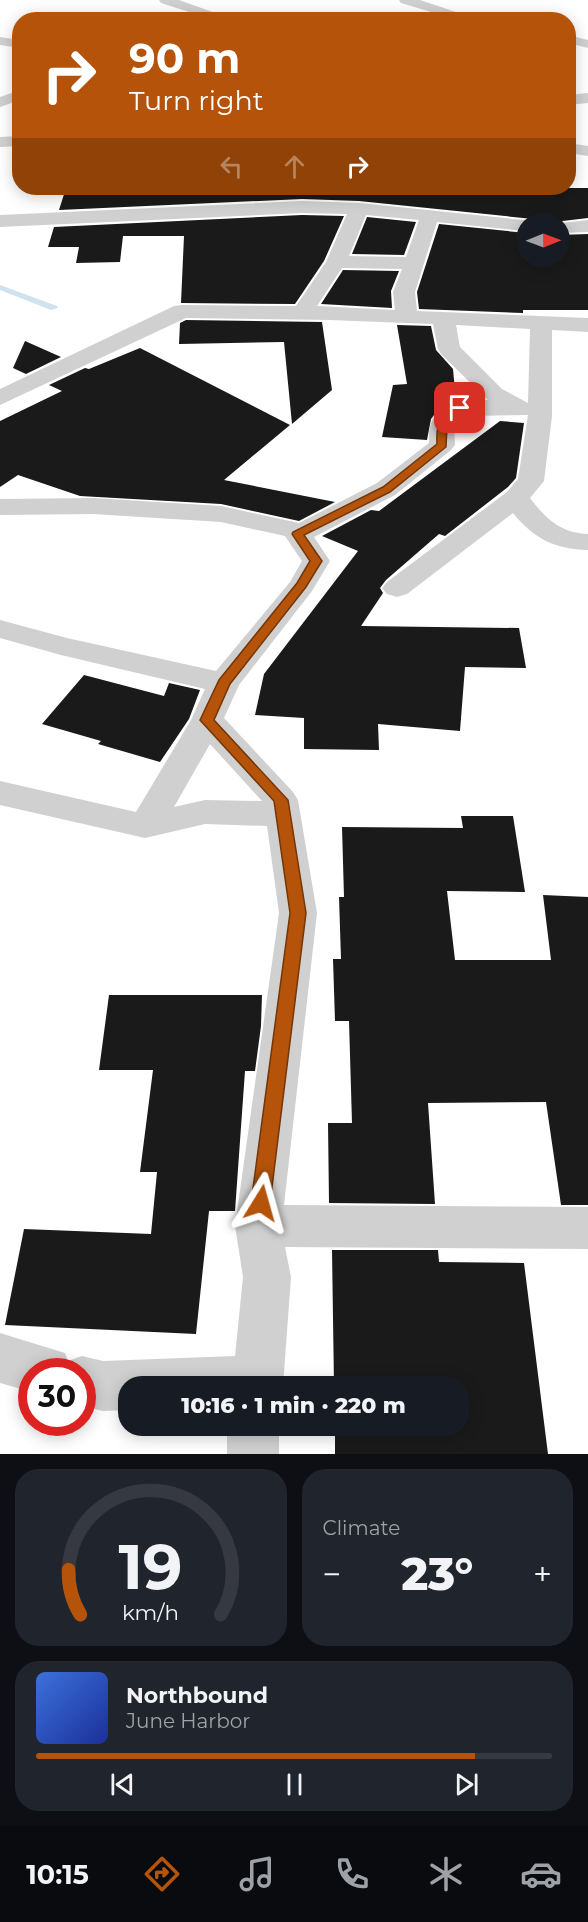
<!DOCTYPE html>
<meta charset="utf-8">
<style>
body{margin:0;font-family:Montserrat,sans-serif;background:#20242c;color:#f1f3f6;height:100vh;display:flex;flex-direction:column;font-size:22px;white-space:nowrap}
*{box-sizing:border-box;margin:0}
p{font-size:20px;color:#9ea1a6}
.icon{flex:none;width:33px;height:33px;fill:none;stroke:currentColor;stroke-width:2;stroke-linecap:round;stroke-linejoin:round}
.map{position:relative;height:1454px;overflow:hidden}
.sheet{display:flex;flex-direction:column;gap:15px;padding:15px;background:#0d0f14;flex:1}
.sheet>*{flex:none}
.banner{position:absolute;left:12px;top:12px;width:564px;height:183px;border-radius:24px;box-shadow:0 3px 15px #0003;background:#b45309;color:#fff;overflow:hidden}
.needle{width:39px;rotate:89deg}
.controls{position:absolute;left:516px;top:213px;display:grid;gap:12px}
.controls a{display:grid;place-items:center;width:54px;height:54px;border-radius:50%;background:#171b24;box-shadow:0 3px 15px #0003;font-size:30px}
.speed{position:absolute;left:18px;top:1358px;display:flex;gap:12px;font-size:30px;font-weight:700;text-align:center}
.speed>*{display:grid;place-content:center;width:78px;height:78px;border-radius:50%;background:#171b24;box-shadow:0 3px 15px #0003;line-height:1}
.speed .limit{border:9px solid #d22;background:#fff;color:#111}
.pin{position:absolute;display:grid;place-items:center;width:51px;height:51px;color:#fff;margin:-26px;border-radius:12px;box-shadow:0 3px 9px #0006}
.me{position:absolute;width:66px;margin:-33px;rotate:8deg;stroke-linejoin:round;filter:drop-shadow(0 0 4px #0008)}
.turn{display:flex;align-items:center;gap:21px;height:126px;padding:0 18px;font-size:27px}
.turn .icon{width:78px;height:78px;stroke-width:2.5}
.turn b{display:block;font-size:42px;line-height:51px}
.lanes{display:flex;align-items:center;height:57px;padding:0 18px;background:#0003;justify-content:center;gap:30px;direction:ltr}
.lanes .off{opacity:.35}
.big{font-size:45px;font-weight:800;line-height:1.1}
.sheet .card{flex:1;display:flex;flex-direction:column;justify-content:center;gap:9px;min-width:0;padding:0 21px;border-radius:24px;background:#20242c}
.sheet .dial{align-items:center;gap:0}
.dial svg{height:156px;overflow:visible;fill:none;stroke:#363941;stroke-width:7;stroke-linecap:round;text-anchor:middle}
.dial text{fill:#f1f3f6;stroke:none}
.song{display:flex;align-items:center;gap:18px}
.cover{width:72px;height:72px;border-radius:9px;background:linear-gradient(135deg,hsl(220 70% 55%),hsl(230 70% 35%))}
.played{height:6px;border-radius:3px;background:linear-gradient(90deg,#b45309 85%,#363941 85%)}
.keys{display:flex;justify-content:space-around;direction:ltr}
.heat{display:flex;justify-content:space-between;align-items:center;font-size:33px;direction:ltr}
.sheet .tiles{flex:1;display:grid;gap:15px;grid-template-columns:1fr 1fr}
.card:last-child{grid-column:span 2}
.trip{position:absolute;left:118px;top:1376px;width:351px;height:60px;border-radius:24px;background:#171b24;box-shadow:0 3px 15px #0003;font-weight:800;line-height:60px;text-align:center}
.menu{display:flex;height:96px;justify-content:space-around;align-items:center;background:#090b0e;color:#9ea1a6}
.menu .icon{width:42px;height:42px}
.menu .current{color:#b45309}
.menu b{font-size:27px;color:#f1f3f6}
.map>svg:first-child{display:block}
</style>
<div class="map">
<svg width="588" height="1454" viewBox="0 0 588 1454">
<rect width="100%" height="100%" fill="#fff"/>
<g fill="none" stroke-linecap="round" stroke-linejoin="round">
<path fill="#cfe2ee" fill-rule="evenodd" d="M0,285L57,306L58,308L51,310L0,290Z"/>
</g>
<g fill="#1a1a1a">
<path d="M66,188H588V218L537,224L533,219L359,201L302,199L59,210Z"/>
<path d="M302,215L344,216L324,261L295,304L181,303L184,236H123L120,262L76,263L79,247H48L54,227Z"/>
<path d="M367,217L416,222L404,255L352,254Z"/>
<path d="M439,224L526,233V256H560V235L588,234V310H523V313L419,309L417,292Z"/>
<path d="M343,270L399,271L391,291L392,308L321,304Z"/>
<path d="M186,320L322,322L332,390L292,424L284,342L179,344L180,323Z"/>
<path d="M397,325L431,326L436,350L453,369L456,402L437,411L431,419L427,440L382,437L393,385L407,384Z"/>
<path d="M25,341L61,357L26,374L13,368Z"/>
<path d="M140,348L290,425L224,480L335,502L299,521L221,504L80,496L18,475L0,487V421L62,391L49,385L85,368L89,369Z"/>
<path d="M500,421L524,423L516,478L508,487L445,536L439,534L386,580L380,588L383,593L361,626L519,628L526,668L465,667L460,731L378,724L379,750L304,749V718L255,715L264,674L358,551L322,536L371,510L379,511Z"/>
<path d="M84,675L164,696L169,683L200,690L189,719L160,762L98,744L101,741L42,724Z"/>
<path d="M461,816H513L525,892L447,891L455,960H551L543,895L588,897V1205H561L546,1102L428,1103L435,1204L329,1203L328,1123H352L349,1021H335L333,959H341L339,897H344L342,827L463,828Z"/>
<path d="M109,995H262L261,1026L255,1071H245L235,1211H209L196,1334L5,1325L24,1229L151,1234L157,1172H140L153,1070H99Z"/>
<path d="M332,1250H438L439,1262L524,1263L548,1454H335V1425H459V1386H334Z"/>
</g>
<g fill="none" stroke-linecap="round" stroke-linejoin="round">
<g fill="#d0d0d0" fill-rule="evenodd">
<path d="M159,0H179L235,20H214L161,3Z"/>
<path d="M399,0H420L480,20H458L401,3Z"/>
<path d="M568,35L588,40V48L568,43Z"/>
<path d="M0,37L20,40V48L0,45Z"/>
<path d="M20,90V100L0,107V97Z"/>
<path d="M588,93V103L568,105V95Z"/>
<path d="M20,136V146L0,147V137Z"/>
<path d="M568,143L588,146V156L568,153Z"/>
<path d="M302,201L359,203L533,221L535,224H526V231L437,222L415,292L417,311L588,318V332L552,330V416L544,481L530,498C546,519 561,533 588,534V550C555,549 534,539 513,513L407,594L397,597L387,594L382,588L387,582L507,492L518,479L528,415L467,416L454,425L455,445L451,450L395,495L314,537L330,561L312,591L239,685L224,718L293,792L298,800L317,913L284,1205L588,1207V1249L285,1247L291,1277L283,1386H129V1410L103,1411L82,1406V1371H32V1392L0,1383V1333L65,1353L68,1361L82,1356L103,1361L235,1356L243,1277L235,1226L279,913L267,826L205,824L145,838L0,805V781L136,812L191,720L205,689L61,655L0,638V620L67,638L216,671L290,582L302,561L285,536L221,522L93,514L0,515V499L93,498L221,506L299,523L377,483L429,443C426,405 457,401 488,400L441,354L438,349L433,324L329,320L186,318L0,405V389L174,306L182,305L296,306L326,262L347,214L302,213L0,227V215ZM366,215L419,220L406,257L349,256ZM342,268L402,269L393,292L395,310L317,306ZM456,325L530,329L528,403L502,389L460,347ZM210,744L262,801L205,800L174,807Z"/>
<path d="M588,220V232L560,233V224H553Z"/>
<rect x="227" y="1425" width="52" height="29"/>
</g>
</g>
<path fill="#b45309" stroke="#753606" stroke-width="1.5" d="M456,406L465,408L453,416L447,426L446,447L390,492L304,535L322,561L306,587L230,684L214,720L288,800L306,913L270,1203L268,1209L261,1212L254,1209L251,1203L290,913L274,801L200,720L219,680L297,583L310,561L292,534L293,532L383,487L437,444C436,425 439,415 456,406Z"/>
</svg>
<div class="controls">
<a><svg class="needle" viewBox="-14 -14 28 28"><path d="M0-13l5 13h-10z" fill="#e53935"/><path d="M0 13l5-13h-10z" fill="#9ea1a6"/></svg></a>
</div>
<div class="speed"><div class="limit">30</div></div>
<div class="pin" style="left:460px;top:408px;background:#d93025"><svg class="icon" aria-label="arrive" viewBox="0 0 24 24"><path d="M6 21V4h12l-3 4 3 4H6"/></svg></div>
<svg class="me" style="left:261px;top:1203px" viewBox="-20 -20 40 40"><path d="M0-17L14 15 0 8-14 15z" fill="#b45309" stroke="#fff" stroke-width="4"/></svg>
<div class="trip">10:16 · 1 min · 220 m</div>
<div class="banner">
<div class="turn"><svg class="icon" aria-label="right" viewBox="0 0 24 24"><path d="M7 20v-9h11M14 6l5 5-5 5"/></svg><div><b>90 m</b>Turn right</div></div>
<div class="lanes"><svg class="icon off" aria-label="left" viewBox="0 0 24 24"><path d="M17 20v-9H6M10 6l-5 5 5 5"/></svg><svg class="icon off" aria-label="ahead" viewBox="0 0 24 24"><path d="M12 20V5M6 11l6-6 6 6"/></svg><svg class="icon" aria-label="right" viewBox="0 0 24 24"><path d="M7 20v-9h11M14 6l5 5-5 5"/></svg></div>
</div>
</div>
<section class="sheet">
<div class="tiles">
<div class="card dial"><svg viewBox="0 0 100 80">
<path d="M14 69A42 42 0 1 1 86 69"/>
<path d="M14 69A42 42 0 0 1 8 46" stroke="#b45309"/>
<text x="50" y="56" font-size="32" font-weight="700">19</text>
<text x="50" y="72" font-size="11">km/h</text>
</svg></div>
<div class="card"><p>Climate</p>
<div class="heat"><a>−</a><b class="big">23°</b><a>+</a></div>
</div>
<div class="card">
<div class="song"><i class="cover"></i><div><b>Northbound</b><p>June Harbor</p></div></div>
<div class="played"></div>
<div class="keys"><svg class="icon" aria-label="previous" viewBox="0 0 24 24"><path d="M18 5L8 12l10 7zM5 5v14"/></svg><svg class="icon" aria-label="pause" viewBox="0 0 24 24"><path d="M8 5v14M16 5v14"/></svg><svg class="icon" aria-label="next" viewBox="0 0 24 24"><path d="M6 5l10 7-10 7zM19 5v14"/></svg></div>
</div>
</div>
</section>
<nav class="menu">
<b>10:15</b>
<svg class="icon current" aria-label="directions" viewBox="0 0 24 24"><path d="M12 3l9 9-9 9-9-9zM9 14v-3h6M13 9l2 2-2 2"/></svg>
<svg class="icon" aria-label="music" viewBox="0 0 24 24"><path d="M9 18V5l10-2v13"/><circle cx="6" cy="18" r="3"/><circle cx="16" cy="16" r="3"/></svg>
<svg class="icon" aria-label="phone" viewBox="0 0 24 24"><path d="M5 4h4l2 5-3 2q2 4 5 5l2-3 5 2v4C11 20 4 13 5 4z"/></svg>
<svg class="icon" aria-label="climate" viewBox="0 0 24 24"><path d="M12 3v18M4 7l16 10M4 17L20 7"/></svg>
<svg class="icon" aria-label="car" viewBox="0 0 24 24"><path d="M5 17H2v-5l4-1 3-4h7l3 4 3 1v5h-3M9 17h6M6 11h13"/><circle cx="7" cy="17" r="2"/><circle cx="17" cy="17" r="2"/></svg>
</nav>
